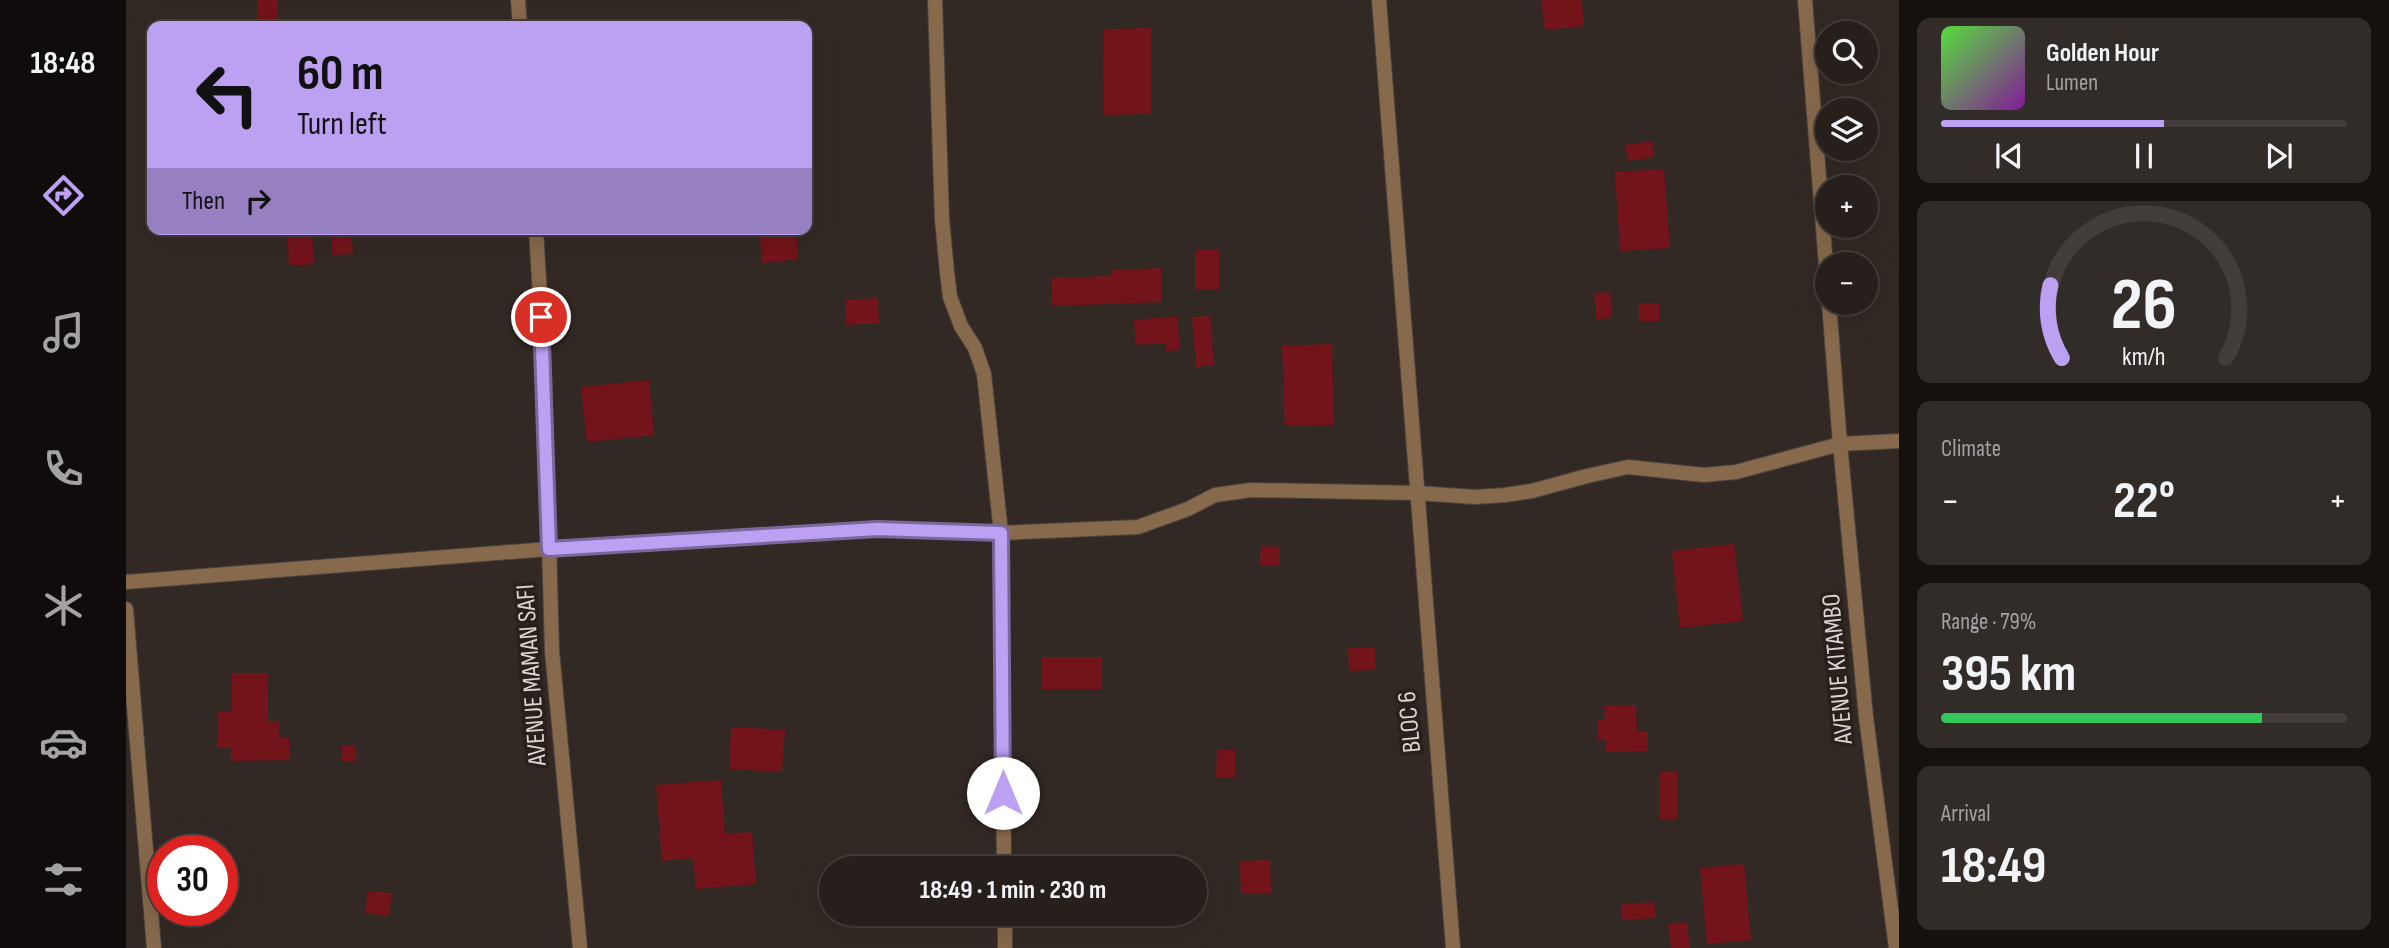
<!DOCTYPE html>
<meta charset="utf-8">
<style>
body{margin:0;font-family:"Sofia Sans Condensed",sans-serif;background:#322c28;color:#f1f3f6;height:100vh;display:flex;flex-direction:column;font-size:26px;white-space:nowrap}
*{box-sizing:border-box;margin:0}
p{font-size:23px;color:#a4a2a3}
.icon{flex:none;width:38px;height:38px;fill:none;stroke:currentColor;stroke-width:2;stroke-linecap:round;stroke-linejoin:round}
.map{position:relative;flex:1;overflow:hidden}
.panel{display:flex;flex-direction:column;gap:18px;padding:18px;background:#15110f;width:490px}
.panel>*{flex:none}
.hud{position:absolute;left:21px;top:21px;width:665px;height:214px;border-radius:14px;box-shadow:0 7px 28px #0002,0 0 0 2px #423d3a;background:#bca0f2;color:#111;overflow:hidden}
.controls{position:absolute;left:1689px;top:21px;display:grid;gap:14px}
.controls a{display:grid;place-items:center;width:63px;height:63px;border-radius:50%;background:#261f1b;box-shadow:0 7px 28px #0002,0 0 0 2px #423d3a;font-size:35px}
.speed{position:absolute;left:21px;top:835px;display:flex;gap:14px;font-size:35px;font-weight:700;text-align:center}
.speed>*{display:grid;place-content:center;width:91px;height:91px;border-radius:50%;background:#261f1b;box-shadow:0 7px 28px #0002,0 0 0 2px #423d3a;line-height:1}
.speed .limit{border:10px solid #d22;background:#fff;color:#111}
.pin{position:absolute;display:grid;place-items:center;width:60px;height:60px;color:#fff;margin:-30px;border:4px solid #fff;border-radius:50%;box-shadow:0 2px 7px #0007}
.me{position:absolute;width:77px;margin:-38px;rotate:0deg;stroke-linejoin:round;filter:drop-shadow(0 0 5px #0008)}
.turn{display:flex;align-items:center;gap:24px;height:147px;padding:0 35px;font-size:32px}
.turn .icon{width:91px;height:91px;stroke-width:2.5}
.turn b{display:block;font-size:49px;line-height:60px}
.then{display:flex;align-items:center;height:66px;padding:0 35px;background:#0003;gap:14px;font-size:26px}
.big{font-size:52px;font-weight:700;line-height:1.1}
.panel .tile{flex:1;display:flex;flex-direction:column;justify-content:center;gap:10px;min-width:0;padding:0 24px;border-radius:14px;background:#322c28}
.panel .dial{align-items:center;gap:0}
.dial svg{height:182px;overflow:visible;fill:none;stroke:#423d3a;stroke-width:7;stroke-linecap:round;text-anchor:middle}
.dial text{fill:#f1f3f6;stroke:none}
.song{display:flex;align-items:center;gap:21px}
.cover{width:84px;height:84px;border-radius:10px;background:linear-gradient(135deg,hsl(110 70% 55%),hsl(290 70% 35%))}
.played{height:7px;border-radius:4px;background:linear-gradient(90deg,#bca0f2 55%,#423d3a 55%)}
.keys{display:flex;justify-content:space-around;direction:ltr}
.heat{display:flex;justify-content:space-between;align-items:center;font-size:38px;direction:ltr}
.charge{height:10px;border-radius:5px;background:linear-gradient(90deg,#34c759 79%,#423d3a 0)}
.trip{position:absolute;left:693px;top:856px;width:388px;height:70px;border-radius:35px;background:#261f1b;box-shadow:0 7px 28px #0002,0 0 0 2px #423d3a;font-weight:700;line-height:70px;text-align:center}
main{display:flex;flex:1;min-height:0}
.menu{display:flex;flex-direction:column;width:126px;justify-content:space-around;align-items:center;background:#0f0c0b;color:#a4a2a3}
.menu .icon{width:49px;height:49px}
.menu .on{color:#bca0f2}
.menu b{font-size:32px;color:#f1f3f6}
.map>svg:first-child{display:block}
</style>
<main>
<nav class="menu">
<b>18:48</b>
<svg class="icon on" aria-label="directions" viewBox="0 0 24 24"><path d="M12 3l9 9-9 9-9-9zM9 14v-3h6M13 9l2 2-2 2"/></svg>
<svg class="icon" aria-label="music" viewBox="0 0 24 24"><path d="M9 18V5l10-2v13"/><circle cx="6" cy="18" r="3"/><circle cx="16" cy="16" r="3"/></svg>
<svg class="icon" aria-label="phone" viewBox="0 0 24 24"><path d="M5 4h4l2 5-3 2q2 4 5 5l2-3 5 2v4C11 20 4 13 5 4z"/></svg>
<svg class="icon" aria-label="climate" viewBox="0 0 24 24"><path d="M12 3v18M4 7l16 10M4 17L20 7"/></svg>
<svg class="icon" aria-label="car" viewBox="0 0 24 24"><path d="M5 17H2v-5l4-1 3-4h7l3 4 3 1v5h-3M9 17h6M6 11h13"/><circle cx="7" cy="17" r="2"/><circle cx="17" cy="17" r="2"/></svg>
<svg class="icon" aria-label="filters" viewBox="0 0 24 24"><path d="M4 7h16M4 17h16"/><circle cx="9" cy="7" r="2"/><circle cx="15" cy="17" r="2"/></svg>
</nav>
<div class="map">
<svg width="1773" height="948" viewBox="0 0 1773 948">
<rect width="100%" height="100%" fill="#332924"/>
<g fill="#73141a">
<path d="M131,0H151L152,21H131Z"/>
<path d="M1415,0H1456L1458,26L1419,30Z"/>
<path d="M1025,28V114L978,115L977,29Z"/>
<path d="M1526,141L1528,157L1502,161L1499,145Z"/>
<path d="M1538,169L1544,248L1494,251L1489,172Z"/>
<path d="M161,229H186L188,264L163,266Z"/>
<path d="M204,229H225L227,254L206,255Z"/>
<path d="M633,229H670L672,259L636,263Z"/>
<rect x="1069" y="250" width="24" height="40"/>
<path d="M1035,268L1036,302L926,306L925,278L985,276V270Z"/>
<path d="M1484,292L1486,318L1470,319L1468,293Z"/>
<path d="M752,298L753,323L720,325L719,300Z"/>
<rect x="1513" y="303" width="20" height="18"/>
<path d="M1051,316L1054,350L1040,351V343L1010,345L1008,320Z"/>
<path d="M1084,316L1088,365L1070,367L1066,317Z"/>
<path d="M1206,344L1208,425L1159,426L1156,346Z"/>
<path d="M523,380L528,435L461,442L455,387Z"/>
<path d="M1608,544L1617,621L1554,628L1546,551Z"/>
<path d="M1135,546L1154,547L1153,566L1134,565Z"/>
<path d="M1249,647V670L1223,671L1222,648Z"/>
<rect x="916" y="657" width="60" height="32"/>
<path d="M106,673H141L142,721H153V738H163L164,760L105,761V747H92V712H106Z"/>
<path d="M1510,705L1511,732H1522V751L1480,752V740H1472V719H1479L1478,706Z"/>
<path d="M605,727L659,730L656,772L603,769Z"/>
<rect x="216" y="746" width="14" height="16"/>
<path d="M1091,750H1109V778H1090Z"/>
<rect x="1534" y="772" width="17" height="47"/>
<path d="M595,780L599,834L626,832L630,884L570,889L567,858L536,861L530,785Z"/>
<path d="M1144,860L1145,893L1115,894L1114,861Z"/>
<path d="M1618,864L1625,940L1581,944L1574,868Z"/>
<path d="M242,891L266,893L263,916L239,913Z"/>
<path d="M1528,902L1530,918L1496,920L1495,904Z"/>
<path d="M1561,922L1564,948H1545L1542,924Z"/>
</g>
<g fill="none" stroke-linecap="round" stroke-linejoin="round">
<g stroke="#4e4540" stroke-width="16">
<g id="street">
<path d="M392,0L394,26"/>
<path d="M809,0L816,219L821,272L824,297L835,326L849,348L858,374L875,533L878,868"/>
<path d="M1253,0L1327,948"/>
<path d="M1679,0L1701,278"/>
<path d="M410,229L418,365L426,651L454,948"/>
<path d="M0,582L423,549L695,532L751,529L875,533L1012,527L1062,509L1089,495L1125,490L1291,493L1349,497L1379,495L1406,491L1461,476L1502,467L1578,475L1610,472L1714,444L1703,303"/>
<path d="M0,609L28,948"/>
<path d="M879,914V948"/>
<path d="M1770,948L1740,717L1714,444L1773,441"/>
</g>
</g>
<use href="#street" stroke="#87694b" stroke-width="14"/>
</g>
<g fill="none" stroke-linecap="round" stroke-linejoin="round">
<g stroke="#7a689d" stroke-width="18">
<path id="route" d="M415,317L423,549L751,529L875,533L877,793"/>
</g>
<use href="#route" stroke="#bca0f2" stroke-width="12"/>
</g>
<g text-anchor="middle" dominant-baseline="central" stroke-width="7" stroke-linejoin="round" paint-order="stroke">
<g font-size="26" fill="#dbd5d2" stroke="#291f1b">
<text transform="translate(1712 669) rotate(-95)">AVENUE KITAMBO</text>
<text transform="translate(406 675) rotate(-94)">AVENUE MAMAN SAFI</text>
<text transform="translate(1284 722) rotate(-95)">BLOC 6</text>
</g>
</g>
</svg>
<div class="controls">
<a><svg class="icon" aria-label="search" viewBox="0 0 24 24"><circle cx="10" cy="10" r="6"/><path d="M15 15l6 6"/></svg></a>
<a><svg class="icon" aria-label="layers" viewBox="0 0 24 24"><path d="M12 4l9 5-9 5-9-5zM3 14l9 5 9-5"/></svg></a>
<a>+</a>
<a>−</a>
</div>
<div class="speed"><div class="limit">30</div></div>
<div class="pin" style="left:415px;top:317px;background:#d93025"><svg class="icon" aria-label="arrive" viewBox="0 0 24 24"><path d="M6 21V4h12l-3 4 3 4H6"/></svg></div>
<svg class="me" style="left:877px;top:793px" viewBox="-20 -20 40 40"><circle r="19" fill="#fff"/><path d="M0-13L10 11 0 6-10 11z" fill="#bca0f2"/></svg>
<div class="trip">18:49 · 1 min · 230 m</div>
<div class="hud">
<div class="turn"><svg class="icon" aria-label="left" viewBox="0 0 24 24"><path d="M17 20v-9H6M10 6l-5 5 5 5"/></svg><div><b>60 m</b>Turn left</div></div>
<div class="then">Then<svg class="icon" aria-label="right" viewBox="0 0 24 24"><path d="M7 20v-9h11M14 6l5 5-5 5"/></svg></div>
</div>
</div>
<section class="panel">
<div class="tile">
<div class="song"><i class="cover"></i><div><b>Golden Hour</b><p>Lumen</p></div></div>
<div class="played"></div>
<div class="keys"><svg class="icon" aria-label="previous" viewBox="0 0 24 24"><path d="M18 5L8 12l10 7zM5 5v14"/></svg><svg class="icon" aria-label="pause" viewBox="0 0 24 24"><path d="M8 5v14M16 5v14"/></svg><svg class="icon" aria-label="next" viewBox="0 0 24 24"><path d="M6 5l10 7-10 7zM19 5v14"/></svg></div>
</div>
<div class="tile dial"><svg viewBox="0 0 100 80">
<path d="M14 69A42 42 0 1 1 86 69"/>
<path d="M14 69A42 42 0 0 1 9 37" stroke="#bca0f2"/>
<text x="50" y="56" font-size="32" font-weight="700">26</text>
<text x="50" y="72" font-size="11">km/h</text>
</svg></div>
<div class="tile"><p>Climate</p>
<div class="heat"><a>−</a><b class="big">22°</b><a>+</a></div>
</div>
<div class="tile"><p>Range · 79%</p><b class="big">395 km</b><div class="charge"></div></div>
<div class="tile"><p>Arrival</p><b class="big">18:49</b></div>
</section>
</main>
